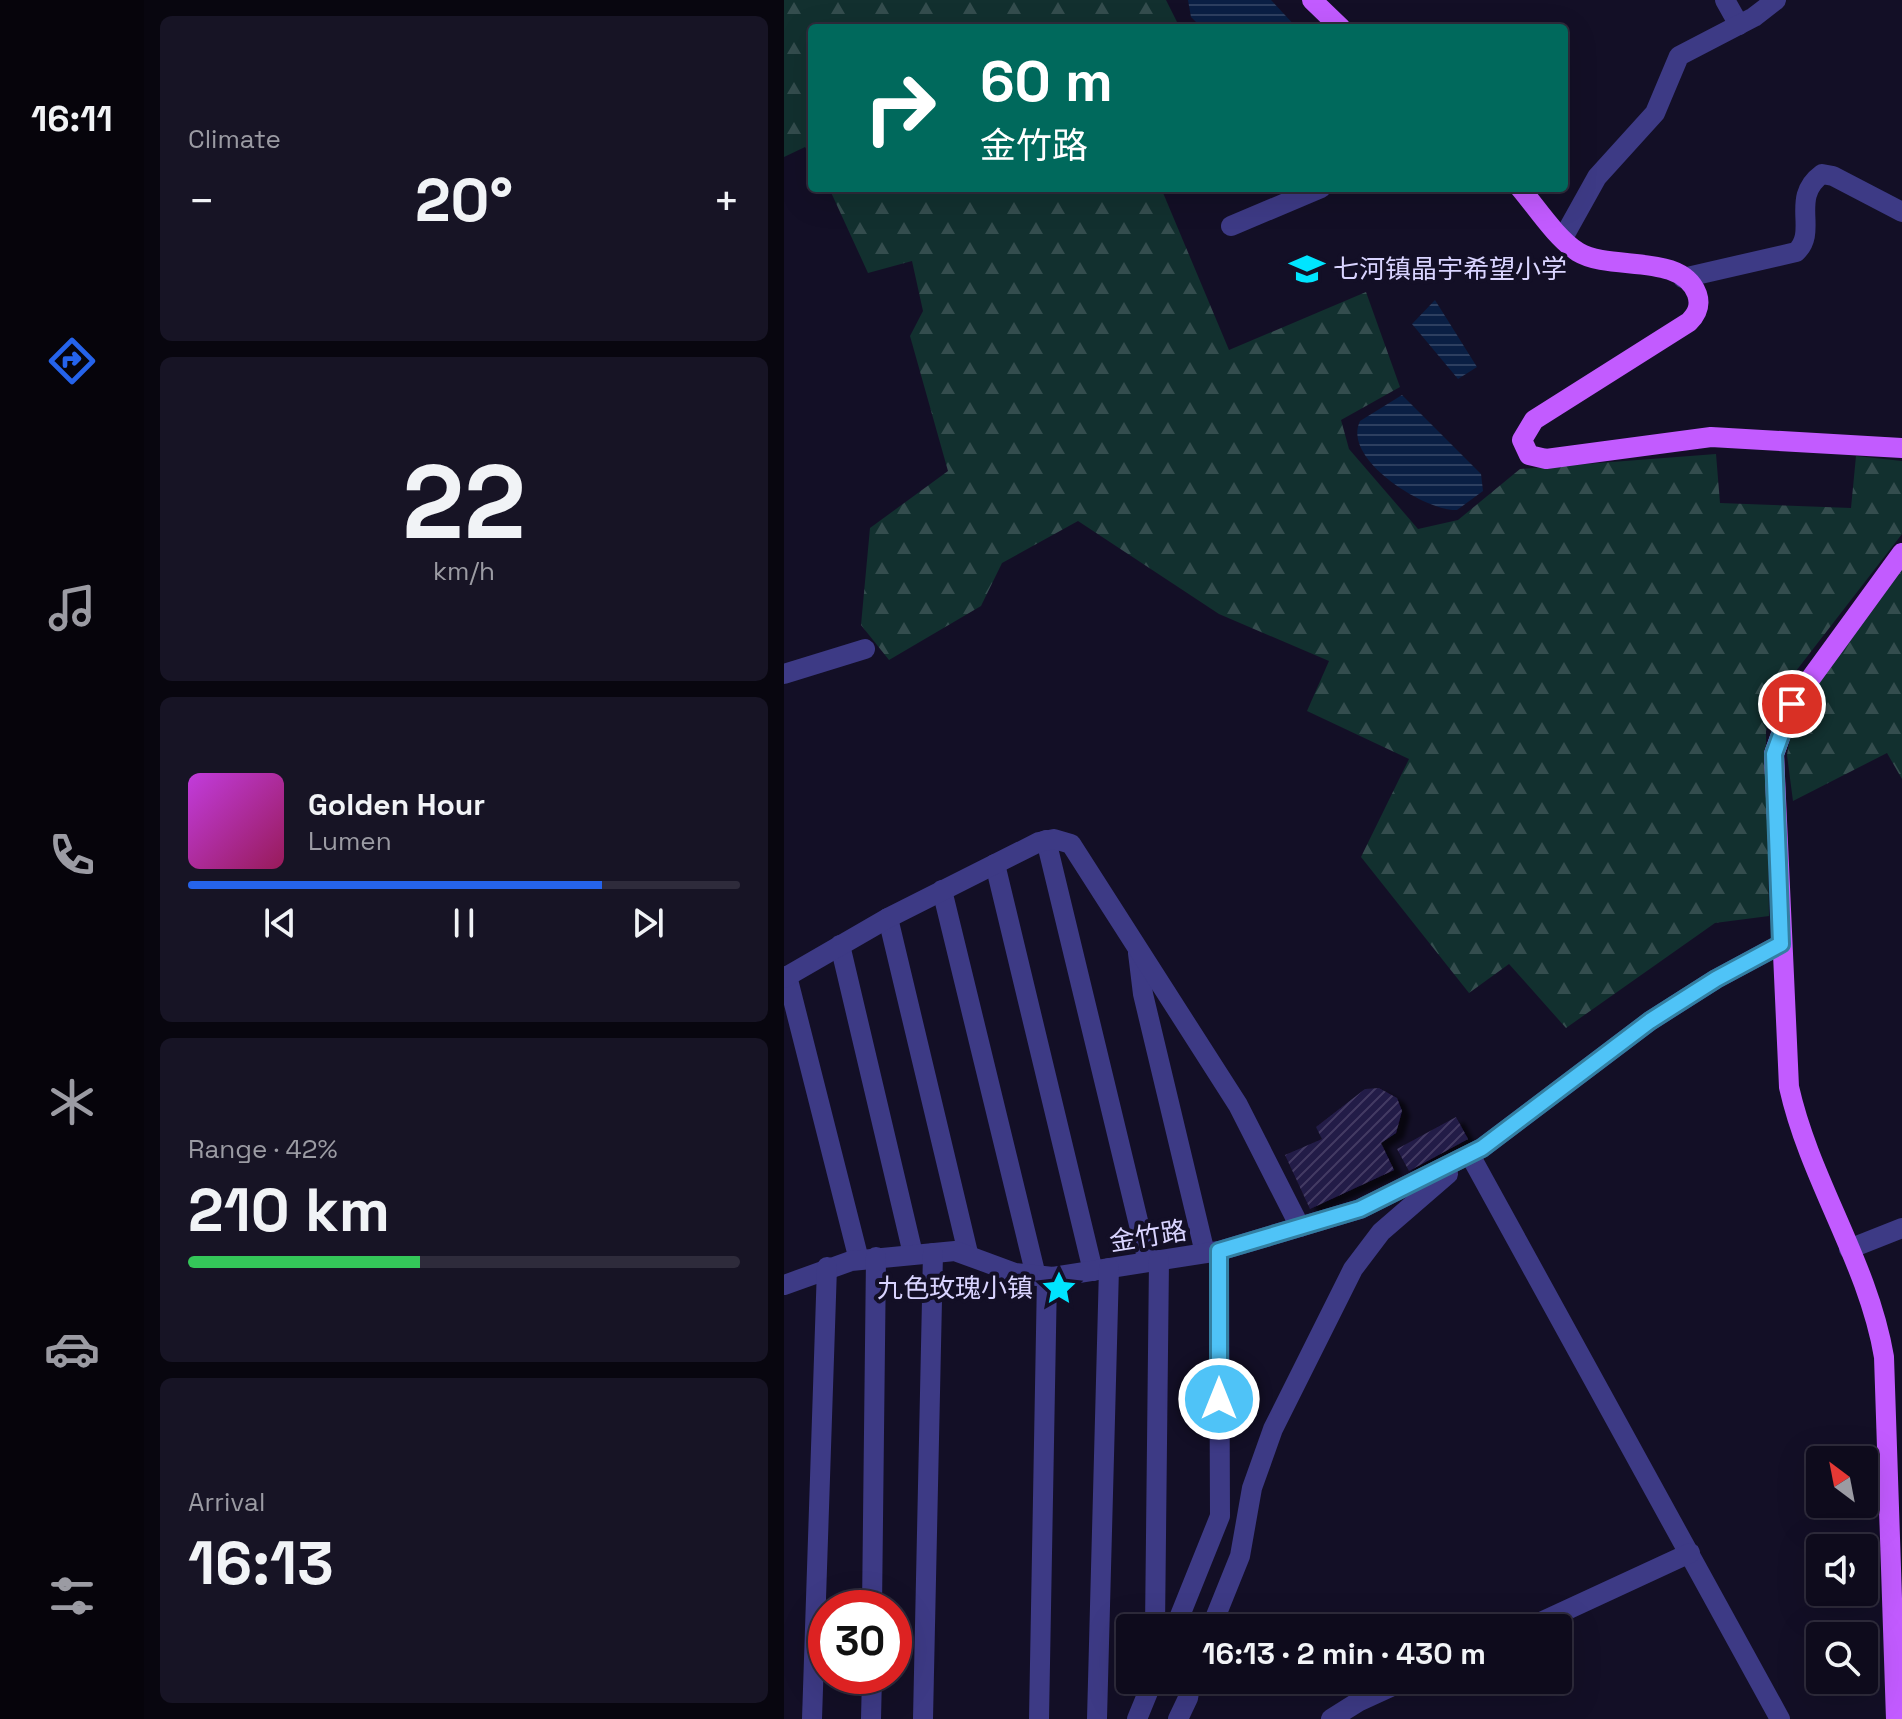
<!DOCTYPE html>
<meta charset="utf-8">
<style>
body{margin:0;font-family:"Space Grotesk","Noto Sans SC",sans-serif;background:#171425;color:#f1f3f6;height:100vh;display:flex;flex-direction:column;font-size:30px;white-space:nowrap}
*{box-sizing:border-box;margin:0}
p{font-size:26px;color:#9b9ba3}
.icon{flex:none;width:44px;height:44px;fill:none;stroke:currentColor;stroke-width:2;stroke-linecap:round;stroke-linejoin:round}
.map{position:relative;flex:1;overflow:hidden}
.panel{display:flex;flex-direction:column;gap:16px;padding:16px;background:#08060f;width:640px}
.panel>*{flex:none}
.banner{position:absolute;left:24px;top:24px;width:760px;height:168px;border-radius:8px;box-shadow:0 8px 32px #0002,0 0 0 2px #2e2b3b;background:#00695c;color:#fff;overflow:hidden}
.needle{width:52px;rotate:328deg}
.fabs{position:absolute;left:1022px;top:1446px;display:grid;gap:16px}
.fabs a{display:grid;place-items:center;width:72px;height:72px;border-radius:8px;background:#0e0b1c;box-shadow:0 8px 32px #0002,0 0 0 2px #2e2b3b;font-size:40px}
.speed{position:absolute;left:24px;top:1590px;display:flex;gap:16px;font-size:40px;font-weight:700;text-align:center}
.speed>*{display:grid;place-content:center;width:104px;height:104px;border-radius:50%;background:#0e0b1c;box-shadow:0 8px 32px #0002,0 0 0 2px #2e2b3b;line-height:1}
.speed .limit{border:12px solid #d22;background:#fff;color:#111}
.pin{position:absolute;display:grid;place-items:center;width:68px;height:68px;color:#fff;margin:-34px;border:4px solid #fff;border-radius:50%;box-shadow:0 2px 8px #0007}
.me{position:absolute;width:88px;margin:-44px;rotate:0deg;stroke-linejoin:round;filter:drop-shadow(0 0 6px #0008)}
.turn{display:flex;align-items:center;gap:28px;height:168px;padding:0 40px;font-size:36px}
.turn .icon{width:104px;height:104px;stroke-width:2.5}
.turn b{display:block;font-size:56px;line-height:68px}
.big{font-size:60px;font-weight:600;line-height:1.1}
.panel .tile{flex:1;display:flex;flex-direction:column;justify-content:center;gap:12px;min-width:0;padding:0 28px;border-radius:12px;background:#171425}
.panel .dial{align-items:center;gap:0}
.dial b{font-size:104px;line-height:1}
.song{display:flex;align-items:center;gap:24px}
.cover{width:96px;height:96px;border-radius:12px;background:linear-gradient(135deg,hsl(290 70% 55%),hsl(330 70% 35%))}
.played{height:8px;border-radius:4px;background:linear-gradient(90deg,#2563eb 75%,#2e2b3b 75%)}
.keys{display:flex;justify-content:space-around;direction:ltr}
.heat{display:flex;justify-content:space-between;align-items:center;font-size:44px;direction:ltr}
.charge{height:12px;border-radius:6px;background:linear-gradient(90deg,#34c759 42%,#2e2b3b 0)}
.trip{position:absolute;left:332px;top:1614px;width:456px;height:80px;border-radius:8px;background:#0e0b1c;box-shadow:0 8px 32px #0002,0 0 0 2px #2e2b3b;font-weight:600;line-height:80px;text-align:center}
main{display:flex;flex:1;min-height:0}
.menu{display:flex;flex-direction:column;width:144px;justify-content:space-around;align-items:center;background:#06040b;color:#9b9ba3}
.menu .icon{width:56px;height:56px}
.menu .active{color:#2563eb}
.menu b{font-size:36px;color:#f1f3f6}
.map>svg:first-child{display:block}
</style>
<main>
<nav class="menu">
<b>16:11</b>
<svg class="icon active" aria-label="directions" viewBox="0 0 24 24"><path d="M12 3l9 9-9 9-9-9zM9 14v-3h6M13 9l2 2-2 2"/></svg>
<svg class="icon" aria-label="music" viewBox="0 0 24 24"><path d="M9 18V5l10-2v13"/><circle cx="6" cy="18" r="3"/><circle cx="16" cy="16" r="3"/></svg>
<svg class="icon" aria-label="phone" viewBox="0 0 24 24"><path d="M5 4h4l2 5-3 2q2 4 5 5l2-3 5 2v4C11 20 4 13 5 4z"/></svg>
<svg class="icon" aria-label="climate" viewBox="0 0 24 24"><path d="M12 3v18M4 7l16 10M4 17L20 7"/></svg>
<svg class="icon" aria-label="car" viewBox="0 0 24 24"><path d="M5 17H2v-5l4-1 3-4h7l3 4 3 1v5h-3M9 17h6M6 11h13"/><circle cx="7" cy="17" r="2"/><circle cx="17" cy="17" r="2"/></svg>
<svg class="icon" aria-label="filters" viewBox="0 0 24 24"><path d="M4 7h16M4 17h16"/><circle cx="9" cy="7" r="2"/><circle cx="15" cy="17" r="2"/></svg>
</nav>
<section class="panel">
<div class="tile"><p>Climate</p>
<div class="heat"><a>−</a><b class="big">20°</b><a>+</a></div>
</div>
<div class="tile dial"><b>22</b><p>km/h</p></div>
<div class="tile">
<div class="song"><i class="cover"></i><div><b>Golden Hour</b><p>Lumen</p></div></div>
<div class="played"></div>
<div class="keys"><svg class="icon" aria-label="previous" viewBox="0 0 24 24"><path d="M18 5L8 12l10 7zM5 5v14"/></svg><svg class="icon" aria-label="pause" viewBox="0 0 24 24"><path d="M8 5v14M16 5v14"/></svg><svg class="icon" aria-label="next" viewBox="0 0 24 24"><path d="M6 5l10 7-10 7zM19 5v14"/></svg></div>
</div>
<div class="tile"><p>Range · 42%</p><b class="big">210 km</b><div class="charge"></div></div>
<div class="tile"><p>Arrival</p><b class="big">16:13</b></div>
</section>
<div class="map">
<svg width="1118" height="1719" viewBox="0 0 1118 1719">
<defs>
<pattern id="forest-firs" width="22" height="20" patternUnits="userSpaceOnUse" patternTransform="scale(2)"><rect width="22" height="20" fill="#12302f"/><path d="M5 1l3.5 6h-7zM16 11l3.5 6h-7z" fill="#344d4e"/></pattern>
<pattern id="water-rules" width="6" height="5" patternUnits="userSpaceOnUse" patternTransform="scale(2)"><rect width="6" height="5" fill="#0a1f44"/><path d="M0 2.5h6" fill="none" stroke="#2d3f60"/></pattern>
<pattern id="building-hatch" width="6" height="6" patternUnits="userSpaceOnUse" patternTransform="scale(2)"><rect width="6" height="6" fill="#241b47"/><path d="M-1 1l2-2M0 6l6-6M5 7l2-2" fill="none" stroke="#433b63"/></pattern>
<filter id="shadow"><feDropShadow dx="8" dy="5" stdDeviation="2" flood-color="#0009"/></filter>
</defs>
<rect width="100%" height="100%" fill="#130f26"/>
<g fill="url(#forest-firs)">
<path d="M0,0H382L396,28H28V159L21,147L0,157Z"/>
<path d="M45,188H377L445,350L582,292L616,387L557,420L565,449L634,529L674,520L736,469L932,454L936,503L1067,508L1072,456L1118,461V534L1005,680L990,705L982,731L985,916L931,923L782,1028L725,964L685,993L577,857L625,759L523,711L545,661L435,614L294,521L218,563L197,606L105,660L77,625L86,528L164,471L126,336L139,311L128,261L84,273Z"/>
<path d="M1118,565V779L1103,753L1009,801L1003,755L1007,731L1040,673Z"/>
</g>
<g fill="url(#water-rules)">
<path d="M404,0H487L513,28H418L407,17Z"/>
<path d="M651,300L693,367L674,379L628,324Z"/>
<path d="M618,395L697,474L699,491L673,510C643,512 557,460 576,421Z"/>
</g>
<g fill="url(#building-hatch)" filter="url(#shadow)">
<path d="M595,1088L613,1098L618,1111L612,1133L597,1143L610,1170L526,1209L501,1155L538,1139L532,1127L581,1089Z"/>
<path d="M672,1117L684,1139L625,1171L613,1149Z"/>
</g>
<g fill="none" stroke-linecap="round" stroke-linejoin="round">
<g stroke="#3d3a85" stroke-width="20">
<path d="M941,0L955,25"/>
<path d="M447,226L537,188"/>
<path d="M779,238L813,177L871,113L895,56L970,17L992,0"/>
<path d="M899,278L1012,252C1035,231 1005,198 1038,174L1049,176L1118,212"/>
<path d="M0,674L81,649"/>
<path d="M262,840L364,1262"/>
<path d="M211,864L309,1271"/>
<path d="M158,890L252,1276"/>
<path d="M104,918L184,1253"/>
<path d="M56,945L129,1254"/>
<path d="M354,953L359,994L421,1253"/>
<path d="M3,976L75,1260"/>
<path d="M0,978L104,918L255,842L270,839L287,844L454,1105L516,1227"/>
<path d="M686,1155L996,1719"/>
<path d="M1065,1249L1118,1228"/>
<path d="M0,1285L67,1261L171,1251L231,1273L269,1277L435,1251L576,1209L698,1148L866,1021L932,979L997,944"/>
<path d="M88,1608L92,1257"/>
<path d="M371,1628L375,1260"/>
<path d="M391,1628L436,1516L435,1251"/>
<path d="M427,1628L456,1556L468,1488L489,1429L569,1269L597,1232L664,1174"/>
<path d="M744,1628L906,1553"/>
<path d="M28,1719L43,1267"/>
<path d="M87,1719L88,1676"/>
<path d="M139,1719L149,1253"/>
<path d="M255,1719L263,1277"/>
<path d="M313,1719L325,1268"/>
<path d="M353,1719L369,1680"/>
<path d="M394,1719L404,1698L407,1680"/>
<path d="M547,1719L574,1702L622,1680"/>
</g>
<g stroke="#c25bff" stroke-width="20">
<path d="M528,0L557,28"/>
<path d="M736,188C753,208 772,238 794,252C827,272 897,252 913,294C917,306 913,314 905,322L750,420L738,440L745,455L762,459L927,437L1118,448"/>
<path d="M1112,1719L1100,1357C1084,1262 1026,1181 1005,1087L990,754L1008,704L1118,553"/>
</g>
</g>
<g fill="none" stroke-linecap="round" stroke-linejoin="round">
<g stroke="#337fa1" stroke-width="20">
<path id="route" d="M435,1399V1251L576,1209L698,1148L866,1021L932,979L997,944L990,754L1008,704"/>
</g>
<use href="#route" stroke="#4fc3f7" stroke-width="14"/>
</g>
<defs>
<g id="school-bare" transform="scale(2.76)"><path d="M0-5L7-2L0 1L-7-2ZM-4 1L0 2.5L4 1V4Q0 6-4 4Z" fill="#00e5ff" stroke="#130f26" stroke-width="2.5" paint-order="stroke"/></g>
<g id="sight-bare" transform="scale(2.76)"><path d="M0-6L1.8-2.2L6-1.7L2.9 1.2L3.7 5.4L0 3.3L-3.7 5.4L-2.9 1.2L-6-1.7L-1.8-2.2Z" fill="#00e5ff" stroke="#130f26" stroke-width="2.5" paint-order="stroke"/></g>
</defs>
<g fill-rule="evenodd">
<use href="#school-bare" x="523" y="269"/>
<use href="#sight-bare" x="275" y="1288"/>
</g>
<g text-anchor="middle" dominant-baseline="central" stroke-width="8" stroke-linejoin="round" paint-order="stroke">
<g font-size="26" fill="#d9d4ff" stroke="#130f26" text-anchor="start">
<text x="549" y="269">七河镇晶宇希望小学</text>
<text x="249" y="1288" text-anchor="end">九色玫瑰小镇</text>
</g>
<g font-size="26" fill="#d9d4ff" stroke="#130f26">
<text transform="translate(364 1236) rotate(-9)">金竹路</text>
</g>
</g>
</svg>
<div class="fabs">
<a><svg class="needle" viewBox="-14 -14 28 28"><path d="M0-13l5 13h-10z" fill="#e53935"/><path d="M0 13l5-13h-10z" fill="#9b9ba3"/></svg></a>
<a><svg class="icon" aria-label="sound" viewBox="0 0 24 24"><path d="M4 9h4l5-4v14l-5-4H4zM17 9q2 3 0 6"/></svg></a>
<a><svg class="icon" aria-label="search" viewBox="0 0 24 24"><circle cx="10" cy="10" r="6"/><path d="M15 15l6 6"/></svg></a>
</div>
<div class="speed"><div class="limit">30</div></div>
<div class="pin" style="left:1008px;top:704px;background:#d93025"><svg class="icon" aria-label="arrive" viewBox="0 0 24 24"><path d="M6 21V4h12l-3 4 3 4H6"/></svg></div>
<svg class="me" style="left:435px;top:1399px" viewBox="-20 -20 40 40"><circle r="17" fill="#4fc3f7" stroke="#fff" stroke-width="3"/><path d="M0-11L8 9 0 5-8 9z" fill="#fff"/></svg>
<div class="trip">16:13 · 2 min · 430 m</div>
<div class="banner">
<div class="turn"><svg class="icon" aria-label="right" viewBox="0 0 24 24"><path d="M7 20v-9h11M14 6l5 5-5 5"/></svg><div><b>60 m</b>金竹路</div></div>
</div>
</div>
</main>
